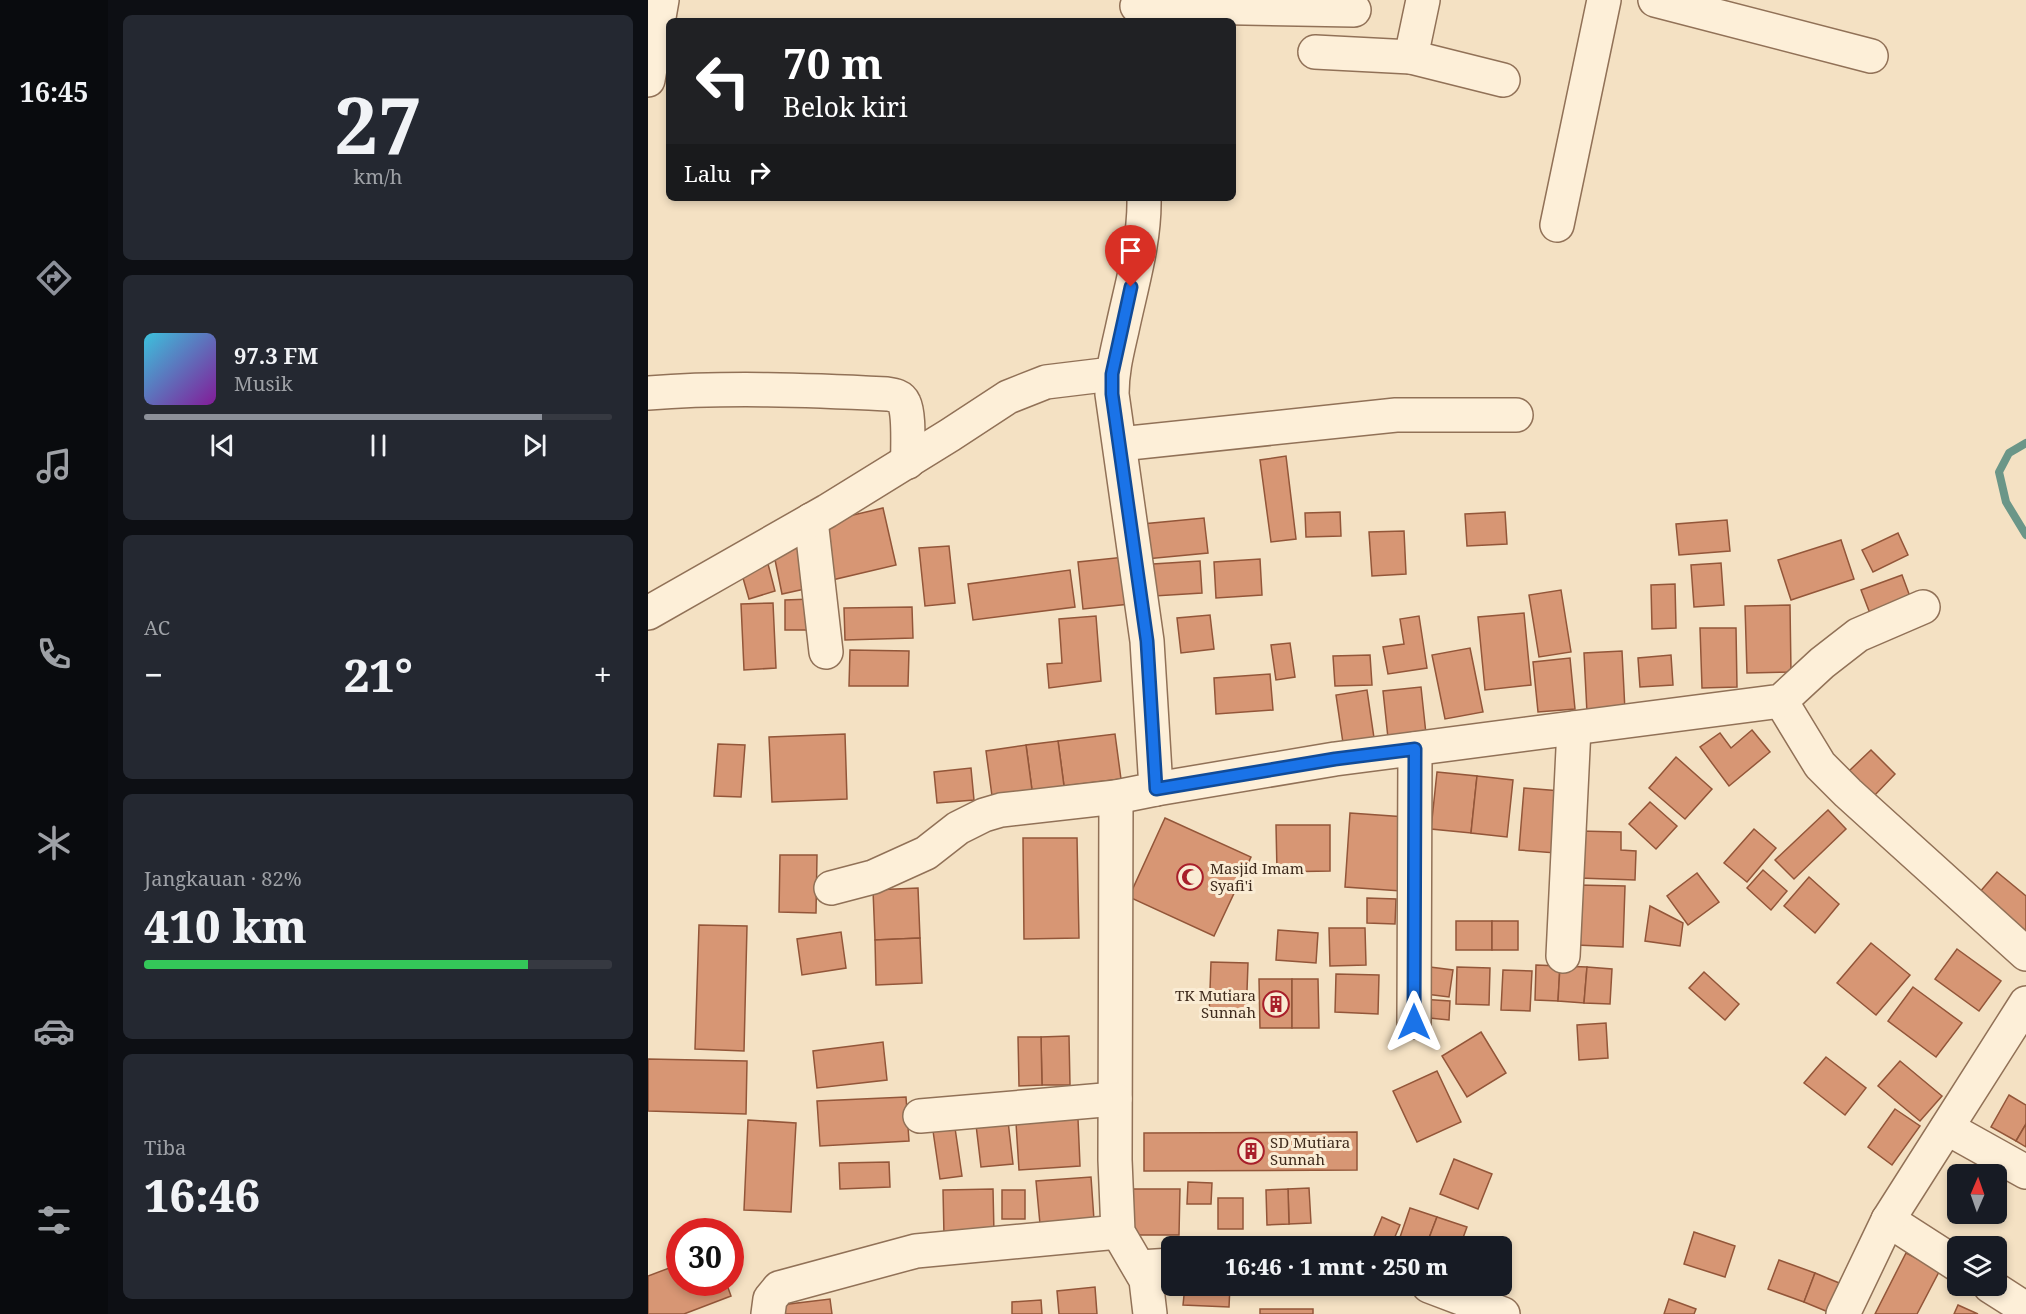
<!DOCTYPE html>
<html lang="id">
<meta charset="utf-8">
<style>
body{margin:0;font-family:"Noto Serif",serif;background:#242831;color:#f1f3f6;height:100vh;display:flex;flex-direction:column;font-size:22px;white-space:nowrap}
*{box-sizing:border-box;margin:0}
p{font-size:20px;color:#9ea1a6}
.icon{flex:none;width:33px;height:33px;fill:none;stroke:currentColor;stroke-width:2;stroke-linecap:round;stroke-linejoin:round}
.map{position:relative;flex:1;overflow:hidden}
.details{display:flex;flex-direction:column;gap:15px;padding:15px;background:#0d0f14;width:540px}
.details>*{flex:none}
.top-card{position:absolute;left:18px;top:18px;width:570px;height:183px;border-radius:9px;box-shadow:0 3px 9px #0003;background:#202124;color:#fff;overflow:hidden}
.needle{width:39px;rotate:2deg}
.controls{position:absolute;left:1299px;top:1164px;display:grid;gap:12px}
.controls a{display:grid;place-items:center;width:60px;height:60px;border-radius:9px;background:#171b24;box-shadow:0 3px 9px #0003;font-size:30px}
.speed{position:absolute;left:18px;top:1218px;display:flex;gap:12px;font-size:30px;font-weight:700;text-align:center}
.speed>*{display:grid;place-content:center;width:78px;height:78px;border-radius:50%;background:#171b24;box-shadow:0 3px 9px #0003;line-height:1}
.speed .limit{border:9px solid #d22;background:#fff;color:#111}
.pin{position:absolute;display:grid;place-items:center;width:51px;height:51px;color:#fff;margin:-62px -26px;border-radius:50% 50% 50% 0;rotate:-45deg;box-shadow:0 0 6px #0007}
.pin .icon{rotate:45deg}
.me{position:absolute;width:66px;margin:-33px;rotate:0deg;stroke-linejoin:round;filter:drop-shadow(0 0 4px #0008)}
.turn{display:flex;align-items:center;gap:21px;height:126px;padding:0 18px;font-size:27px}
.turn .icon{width:78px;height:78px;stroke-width:2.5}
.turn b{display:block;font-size:42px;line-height:51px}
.then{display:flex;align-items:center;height:57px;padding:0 18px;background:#0003;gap:12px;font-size:22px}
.big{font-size:45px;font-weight:800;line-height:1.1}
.details .widget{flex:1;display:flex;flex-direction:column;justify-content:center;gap:9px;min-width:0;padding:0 21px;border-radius:9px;background:#242831}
.details .dial{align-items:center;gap:0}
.dial b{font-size:78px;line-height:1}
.song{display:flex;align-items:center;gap:18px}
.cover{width:72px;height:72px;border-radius:9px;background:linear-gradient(135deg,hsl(190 70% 55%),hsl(290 70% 35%))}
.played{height:6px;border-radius:3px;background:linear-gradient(90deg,#8c9099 85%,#363941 85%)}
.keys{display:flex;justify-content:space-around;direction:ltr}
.heat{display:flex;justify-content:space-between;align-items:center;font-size:33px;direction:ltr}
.charge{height:9px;border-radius:4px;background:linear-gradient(90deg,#34c759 82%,#363941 0)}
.trip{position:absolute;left:513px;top:1236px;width:351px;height:60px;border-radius:9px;background:#171b24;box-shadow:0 3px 9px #0003;font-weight:800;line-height:60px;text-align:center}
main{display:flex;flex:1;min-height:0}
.tab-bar{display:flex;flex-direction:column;width:108px;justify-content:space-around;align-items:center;background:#090b0e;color:#9ea1a6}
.tab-bar .icon{width:42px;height:42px}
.tab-bar .current{color:#8c9099}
.tab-bar b{font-size:27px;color:#f1f3f6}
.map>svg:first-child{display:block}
</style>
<main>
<nav class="tab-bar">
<b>16:45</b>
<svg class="icon current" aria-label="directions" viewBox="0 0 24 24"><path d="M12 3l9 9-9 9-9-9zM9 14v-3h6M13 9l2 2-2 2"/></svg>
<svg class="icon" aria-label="music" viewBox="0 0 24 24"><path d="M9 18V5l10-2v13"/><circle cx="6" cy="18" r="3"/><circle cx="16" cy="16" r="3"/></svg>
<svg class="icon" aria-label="phone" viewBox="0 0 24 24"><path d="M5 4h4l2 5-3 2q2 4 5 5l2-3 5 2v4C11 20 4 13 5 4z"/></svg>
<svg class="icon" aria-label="climate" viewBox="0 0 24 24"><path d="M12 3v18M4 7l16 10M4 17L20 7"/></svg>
<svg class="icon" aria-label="car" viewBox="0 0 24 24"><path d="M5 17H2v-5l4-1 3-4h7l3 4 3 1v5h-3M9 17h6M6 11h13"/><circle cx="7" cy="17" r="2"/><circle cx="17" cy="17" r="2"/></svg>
<svg class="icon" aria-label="filters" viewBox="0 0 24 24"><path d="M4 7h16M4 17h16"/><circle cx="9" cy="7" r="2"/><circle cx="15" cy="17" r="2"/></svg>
</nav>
<section class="details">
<div class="widget dial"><b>27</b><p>km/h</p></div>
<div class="widget">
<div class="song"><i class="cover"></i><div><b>97.3 FM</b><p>Musik</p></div></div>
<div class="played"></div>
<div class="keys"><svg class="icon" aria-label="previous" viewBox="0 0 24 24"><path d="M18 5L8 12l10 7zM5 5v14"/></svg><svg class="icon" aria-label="pause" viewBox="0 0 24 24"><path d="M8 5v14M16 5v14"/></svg><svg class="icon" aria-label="next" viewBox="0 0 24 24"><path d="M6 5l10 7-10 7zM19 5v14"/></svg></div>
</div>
<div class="widget"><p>AC</p>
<div class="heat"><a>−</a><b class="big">21°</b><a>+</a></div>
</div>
<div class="widget"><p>Jangkauan · 82%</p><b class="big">410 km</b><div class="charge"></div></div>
<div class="widget"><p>Tiba</p><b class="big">16:46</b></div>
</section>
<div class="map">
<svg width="1378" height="1314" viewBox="0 0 1378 1314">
<rect width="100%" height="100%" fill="#f4e1c3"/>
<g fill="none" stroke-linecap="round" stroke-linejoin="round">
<path stroke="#6b9688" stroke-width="8" d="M1378,443L1361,453L1351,472L1358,502L1378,535"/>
</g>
<g fill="#d79674" stroke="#935639" stroke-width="1.5">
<path d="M638,456L648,539L623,542L612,460Z"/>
<path d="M235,508L248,565L184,580L171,523Z"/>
<path d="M692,512L693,536L658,537L657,513Z"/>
<path d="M857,512L859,544L819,546L817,514Z"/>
<path d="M556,518L560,553L498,559L494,524Z"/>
<path d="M1079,520L1082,551L1031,555L1028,524Z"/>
<path d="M756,531L758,574L724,576L721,532Z"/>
<path d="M1250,533L1260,555L1225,572L1214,550Z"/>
<path d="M1193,540L1206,579L1143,600L1130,560Z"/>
<path d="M157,543L166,587L134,594L125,550Z"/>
<path d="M301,546L307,603L277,606L271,548Z"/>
<path d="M477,557L482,604L435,609L430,562Z"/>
<path d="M612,559L614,595L568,598L566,562Z"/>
<path d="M552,561L554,593L506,596L505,564Z"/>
<path d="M1073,563L1076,605L1046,607L1043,565Z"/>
<path d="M120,564L127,591L101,599L93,571Z"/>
<path d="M422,570L427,607L325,620L320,584Z"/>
<path d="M1254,575L1264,602L1223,616L1213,590Z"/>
<path d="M1027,584L1028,628L1004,629L1003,585Z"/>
<path d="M913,590L923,652L891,657L881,595Z"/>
<path d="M164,599V630H137V600Z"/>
<path d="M125,603L128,668L96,670L93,604Z"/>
<path d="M1142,605L1143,672L1099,673L1097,606Z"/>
<path d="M264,607L265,638L197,640L196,608Z"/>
<path d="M876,613L883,685L837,690L830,617Z"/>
<path d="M562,615L566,649L533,653L529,618Z"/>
<path d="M448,616L453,681L401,688L399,664L414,663L411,619Z"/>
<path d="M771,616L779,668L740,674L735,647L756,644L752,619Z"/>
<path d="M1052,628H1088L1089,687L1054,688Z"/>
<path d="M642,643L647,677L628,680L623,645Z"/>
<path d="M822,648L835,712L797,719L784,655Z"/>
<path d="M202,650L261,651L260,686H201Z"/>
<path d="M974,651L977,711L939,713L936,653Z"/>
<path d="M722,655L724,685L687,686L685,656Z"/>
<path d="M1023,655L1025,685L992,687L990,658Z"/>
<path d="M922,658L927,709L890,712L885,662Z"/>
<path d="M622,674L625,710L568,714L566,678Z"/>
<path d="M773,687L778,734L740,738L735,691Z"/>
<path d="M719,690L726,738L695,743L688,695Z"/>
<path d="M1104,730L1122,752L1081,786L1052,747L1072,733L1083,748Z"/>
<path d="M197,734L199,799L124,802L121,737Z"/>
<path d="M467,734L473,779L416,786L410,741Z"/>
<path d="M410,741L416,786L384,790L378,745Z"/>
<path d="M70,744L97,745L93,797L66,796Z"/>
<path d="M378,745L384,790L344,796L338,751Z"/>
<path d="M1223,750L1247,774L1226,796L1201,771Z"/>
<path d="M1028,757L1064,789L1037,819L1001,788Z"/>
<path d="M323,768L326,800L289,803L286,772Z"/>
<path d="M789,772L829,776L823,833L783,829Z"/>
<path d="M829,776L865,780L859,837L823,833Z"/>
<path d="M876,788L913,791L908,853L871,850Z"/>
<path d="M1002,802L1029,826L1008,849L981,824Z"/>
<path d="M1180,810L1198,829L1146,879L1127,860Z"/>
<path d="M702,813L758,817L753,891L697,887Z"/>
<path d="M517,818L603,857L566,936L481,897Z"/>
<path d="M628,825H682V871L629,872Z"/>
<path d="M1106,829L1128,848L1099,882L1076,863Z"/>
<path d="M932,831L973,832V850L988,851L987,880L931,878Z"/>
<path d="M375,838H429L431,938L376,939Z"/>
<path d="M132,855H169L168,913L131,912Z"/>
<path d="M1115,870L1139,891L1123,910L1099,888Z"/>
<path d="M1349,872L1378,896V930L1371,938L1325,900Z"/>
<path d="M1049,873L1071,902L1040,925L1019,896Z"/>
<path d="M1161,877L1191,904L1167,933L1136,906Z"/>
<path d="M930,885L977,886L975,947L928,945Z"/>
<path d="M270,888L272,938L227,940L225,890Z"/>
<path d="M719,898L748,899L747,924L719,923Z"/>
<path d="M1002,906L1035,923L1032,946L997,941Z"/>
<rect x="808" y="921" width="36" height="29"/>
<rect x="844" y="921" width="26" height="29"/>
<path d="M51,925L99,926L96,1051L47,1049Z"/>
<path d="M681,928H717L718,965L682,966Z"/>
<path d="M630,930L670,933L668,963L628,960Z"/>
<path d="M193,932L198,968L154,975L149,939Z"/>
<path d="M272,938L274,983L228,985L227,940Z"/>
<path d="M1223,943L1262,975L1228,1015L1189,983Z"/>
<path d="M1309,949L1353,981L1331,1011L1287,979Z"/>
<path d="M563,962L600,963L598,1019L561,1017Z"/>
<path d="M888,965L912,966L910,1001L887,1000Z"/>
<path d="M912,966L939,967L936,1003L910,1001Z"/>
<path d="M782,967L805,970L801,997L778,994Z"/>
<path d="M809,967L842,968L841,1005L808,1004Z"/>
<path d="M939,967L964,969L962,1004L936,1003Z"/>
<path d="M855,970L884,971L882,1011L853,1010Z"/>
<path d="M1056,972L1091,1004L1077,1020L1041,988Z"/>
<path d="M688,974L731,975L730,1014L687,1012Z"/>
<path d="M611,979H644V1028H612Z"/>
<path d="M644,979H670L671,1028H644Z"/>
<path d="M1265,987L1314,1023L1288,1057L1240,1021Z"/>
<path d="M772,999L802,1001L801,1020L771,1017Z"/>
<path d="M958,1023L960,1058L931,1060L929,1025Z"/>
<path d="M833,1032L858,1073L819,1097L794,1056Z"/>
<path d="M421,1036L422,1085H394L393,1037Z"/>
<path d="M370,1037H393L394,1085L371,1086Z"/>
<path d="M235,1042L239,1080L169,1088L165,1051Z"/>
<path d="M1178,1057L1218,1088L1197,1115L1156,1083Z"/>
<path d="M0,1059L99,1061L98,1114L0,1111Z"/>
<path d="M1252,1061L1294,1096L1272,1121L1230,1086Z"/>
<path d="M789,1071L813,1122L769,1142L745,1091Z"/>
<path d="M1361,1095L1378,1105V1124L1368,1141L1343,1127Z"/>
<path d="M258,1097L261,1141L172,1146L169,1101Z"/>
<path d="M1247,1109L1272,1126L1244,1165L1220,1147Z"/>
<path d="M430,1119L432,1166L371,1170L368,1123Z"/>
<path d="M100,1120L148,1123L143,1212L96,1210Z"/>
<path d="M360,1121L365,1164L333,1167L328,1125Z"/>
<path d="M1378,1124V1147L1368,1141Z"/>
<path d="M307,1128L314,1176L292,1179L285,1131Z"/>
<path d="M709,1132V1170L496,1171V1133Z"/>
<path d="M806,1159L844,1174L830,1209L792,1194Z"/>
<path d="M241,1162L242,1187L192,1189L191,1163Z"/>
<path d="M443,1177L446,1220L392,1224L388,1181Z"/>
<path d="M540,1182L564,1183L563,1204H539Z"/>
<path d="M661,1188L663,1223L641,1224L640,1189Z"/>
<path d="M345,1189L346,1234L296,1236L295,1190Z"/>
<path d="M483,1189H532L531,1235H483Z"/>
<path d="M640,1189L641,1224L619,1225L618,1190Z"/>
<rect x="354" y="1190" width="23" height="29"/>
<rect x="570" y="1198" width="25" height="31"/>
<path d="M762,1208L789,1217L778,1246H749Z"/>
<path d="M734,1217L752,1225L743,1246H722Z"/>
<path d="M789,1217L819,1227L812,1246H778Z"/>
<path d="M1046,1232L1087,1246L1077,1277L1036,1264Z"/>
<path d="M1258,1253L1292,1270L1269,1314H1227Z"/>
<path d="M1131,1260L1167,1273L1156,1302L1120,1289Z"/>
<path d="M32,1264V1282H78L83,1296L36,1314H0V1276Z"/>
<path d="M1167,1273L1196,1285L1185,1314L1156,1302Z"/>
<path d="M537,1286H582L581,1307L535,1305Z"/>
<path d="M447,1287L449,1314H411L409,1291Z"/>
<path d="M182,1299L184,1314H135L133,1305Z"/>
<path d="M1021,1299L1048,1309L1046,1314H1016Z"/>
<path d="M393,1300L394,1314H364V1302Z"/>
<path d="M1310,1305L1330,1314H1306Z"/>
<rect x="612" y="1309" width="53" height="5"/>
</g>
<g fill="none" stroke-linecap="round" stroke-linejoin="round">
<g stroke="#917157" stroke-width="36">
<g id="minor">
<path d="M775,0L763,57L855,80"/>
<path d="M1007,0L1223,56"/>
<path d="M489,6L706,10"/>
<path d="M667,52L763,57"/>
<path d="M0,80L14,0"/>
<path d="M909,225L956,0"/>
<path d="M0,393C79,387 160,390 239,394C246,395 253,396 256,403C262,416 259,447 260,462"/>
<path d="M472,444L748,415H868"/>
<path d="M163,520L178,652"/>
<path d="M0,613L179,511L302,435L360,397L398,382L464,374"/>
<path d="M1133,701L1172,765L1200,793L1378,954"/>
<path d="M508,789L687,759L1133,701L1174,663L1210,635L1275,607"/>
<path d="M468,797L467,1160L470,1232L498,1280L502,1314"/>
<path d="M183,888L225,877L278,853L310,828L336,815L353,810L468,797L508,789L499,641L464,394C464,371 469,352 474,330C483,287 497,242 496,198"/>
<path d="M915,956L926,728"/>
<path d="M766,1022L767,749"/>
<path d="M272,1116L467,1099"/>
<path d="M1299,1128L1378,1172"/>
<path d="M1240,1220L1310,1265"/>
<path d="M492,1267L524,1265"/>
<path d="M781,1286L855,1314"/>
<path d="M1342,1286L1378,1309"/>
<path d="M120,1314L122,1299L131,1288L268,1251L470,1232"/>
<path d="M1195,1314L1240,1220L1378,1003"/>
</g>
</g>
<use href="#minor" stroke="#fdefd8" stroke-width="33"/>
</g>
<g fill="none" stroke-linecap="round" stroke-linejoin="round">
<g stroke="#114b97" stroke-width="15">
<path id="route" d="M483,287L464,374V394L499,641L508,789L687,759L767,749L766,1022"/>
</g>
<use href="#route" stroke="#1a73e8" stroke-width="10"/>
</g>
<defs>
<g id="mosque-ring" transform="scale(1.35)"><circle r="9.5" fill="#faecd4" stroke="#a81f2a" stroke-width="1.5"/><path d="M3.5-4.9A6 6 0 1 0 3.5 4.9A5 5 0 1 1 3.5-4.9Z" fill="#a81f2a"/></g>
<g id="building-ring" transform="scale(1.35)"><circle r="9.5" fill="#faecd4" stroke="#a81f2a" stroke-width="1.5"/><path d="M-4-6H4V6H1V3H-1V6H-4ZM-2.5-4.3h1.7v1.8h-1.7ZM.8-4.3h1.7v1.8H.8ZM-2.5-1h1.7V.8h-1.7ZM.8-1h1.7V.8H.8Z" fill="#a81f2a"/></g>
</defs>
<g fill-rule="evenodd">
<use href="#mosque-ring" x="542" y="877"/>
<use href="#building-ring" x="628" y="1004"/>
<use href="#building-ring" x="603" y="1151"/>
</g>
<g text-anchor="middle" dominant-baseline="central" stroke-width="6" stroke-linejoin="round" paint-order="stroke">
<g font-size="15" fill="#3f2b1d" stroke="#faecd4" text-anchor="start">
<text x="562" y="868">Masjid Imam<tspan x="562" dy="17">Syafi'i</tspan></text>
<text x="608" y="995" text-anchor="end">TK Mutiara<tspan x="608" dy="17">Sunnah</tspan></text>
<text x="622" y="1142">SD Mutiara<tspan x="622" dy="17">Sunnah</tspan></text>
</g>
</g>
</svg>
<div class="controls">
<a><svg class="needle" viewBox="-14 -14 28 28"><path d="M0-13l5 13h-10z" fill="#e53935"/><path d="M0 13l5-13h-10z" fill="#9ea1a6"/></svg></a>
<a><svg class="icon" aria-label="layers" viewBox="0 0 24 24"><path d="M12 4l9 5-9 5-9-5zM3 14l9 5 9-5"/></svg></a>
</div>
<div class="speed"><div class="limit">30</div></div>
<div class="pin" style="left:483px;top:287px;background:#d93025"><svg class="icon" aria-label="arrive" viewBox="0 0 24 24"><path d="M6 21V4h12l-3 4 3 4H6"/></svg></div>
<svg class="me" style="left:766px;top:1022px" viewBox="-20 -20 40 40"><path d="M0-17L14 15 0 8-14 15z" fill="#1a73e8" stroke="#fff" stroke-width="4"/></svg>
<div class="trip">16:46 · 1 mnt · 250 m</div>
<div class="top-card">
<div class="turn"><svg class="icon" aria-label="left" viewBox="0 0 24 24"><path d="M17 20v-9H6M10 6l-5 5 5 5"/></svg><div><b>70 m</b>Belok kiri</div></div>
<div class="then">Lalu<svg class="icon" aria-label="right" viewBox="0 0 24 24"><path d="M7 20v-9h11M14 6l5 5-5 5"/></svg></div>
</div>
</div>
</main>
